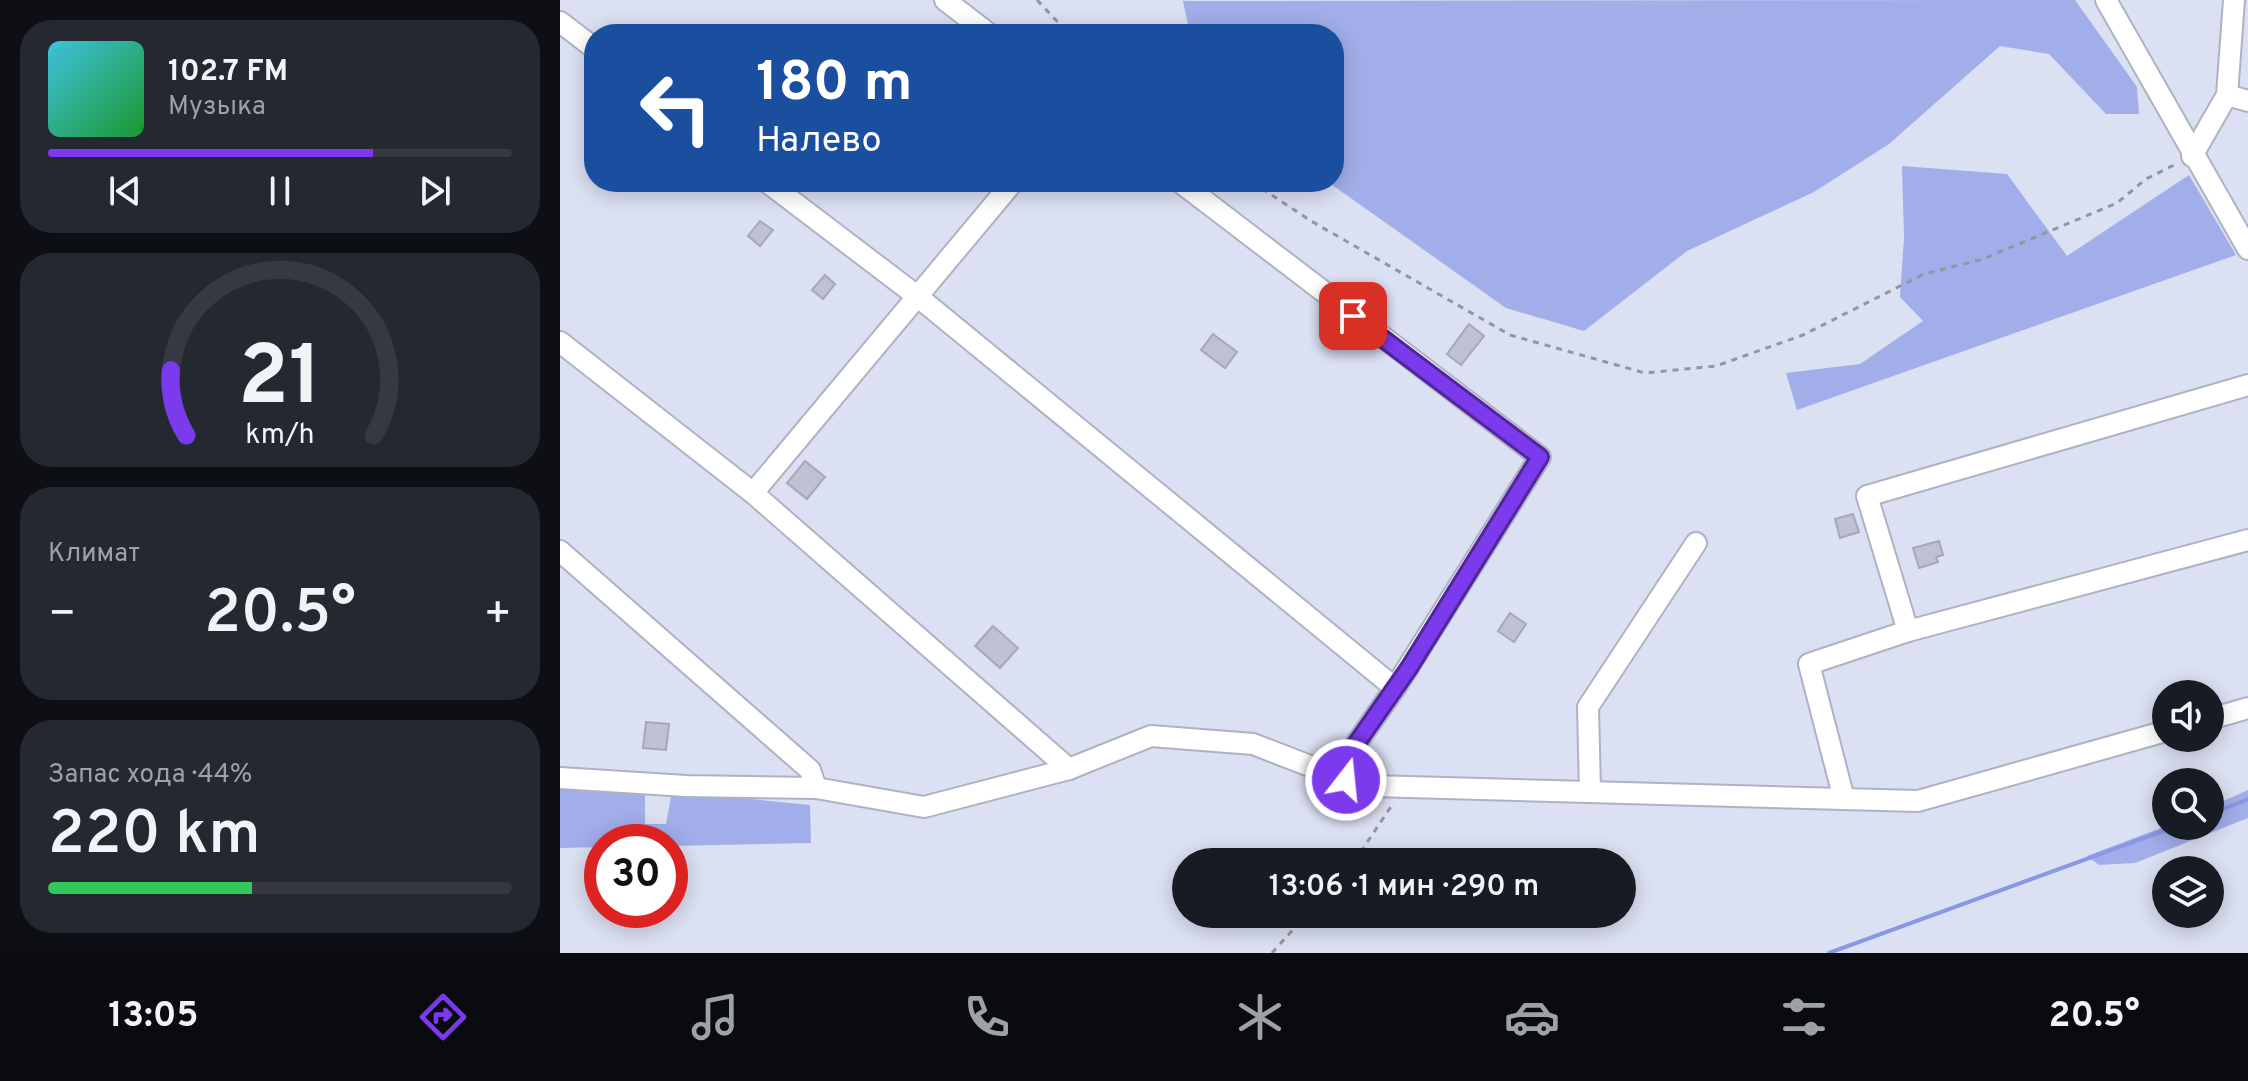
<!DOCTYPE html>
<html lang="ru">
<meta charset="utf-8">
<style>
body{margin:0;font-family:Overpass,sans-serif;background:#242831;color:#f1f3f6;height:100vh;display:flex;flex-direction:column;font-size:30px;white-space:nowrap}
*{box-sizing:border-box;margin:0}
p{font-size:26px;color:#9ea1a6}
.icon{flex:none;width:44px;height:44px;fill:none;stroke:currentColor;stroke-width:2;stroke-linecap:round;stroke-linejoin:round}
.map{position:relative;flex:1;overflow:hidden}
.drawer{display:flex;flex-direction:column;gap:20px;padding:20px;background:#0d0f14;width:560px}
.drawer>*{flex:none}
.guide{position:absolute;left:24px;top:24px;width:760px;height:168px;border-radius:32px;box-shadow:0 4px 20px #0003;background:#1a4fa0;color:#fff;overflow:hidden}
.buttons{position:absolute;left:1592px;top:680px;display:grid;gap:16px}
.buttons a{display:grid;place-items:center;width:72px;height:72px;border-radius:50%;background:#171b24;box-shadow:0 4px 20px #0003;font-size:40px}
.speed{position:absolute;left:24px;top:824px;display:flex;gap:16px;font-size:40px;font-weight:700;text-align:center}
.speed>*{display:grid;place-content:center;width:104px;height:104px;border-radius:50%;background:#171b24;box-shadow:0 4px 20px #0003;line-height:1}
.speed .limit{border:12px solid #d22;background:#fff;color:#111}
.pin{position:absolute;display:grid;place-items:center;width:68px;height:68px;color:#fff;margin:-34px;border-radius:16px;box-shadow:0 4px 12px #0006}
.me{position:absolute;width:88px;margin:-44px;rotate:16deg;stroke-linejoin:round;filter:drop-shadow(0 0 6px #0008)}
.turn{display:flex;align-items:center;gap:28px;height:168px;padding:0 40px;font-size:36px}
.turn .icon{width:104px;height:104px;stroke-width:2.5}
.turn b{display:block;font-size:56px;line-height:68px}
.big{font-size:60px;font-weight:600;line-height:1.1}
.drawer .card{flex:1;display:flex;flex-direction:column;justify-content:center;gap:12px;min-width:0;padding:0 28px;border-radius:32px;background:#242831}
.drawer .dial{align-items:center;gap:0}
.dial svg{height:208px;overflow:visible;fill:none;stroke:#363941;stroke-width:7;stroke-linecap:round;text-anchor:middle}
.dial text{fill:#f1f3f6;stroke:none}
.song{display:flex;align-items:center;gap:24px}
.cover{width:96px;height:96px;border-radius:12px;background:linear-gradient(135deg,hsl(190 70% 55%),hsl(130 70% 35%))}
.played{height:8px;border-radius:4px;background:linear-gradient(90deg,#7c3aed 70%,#363941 70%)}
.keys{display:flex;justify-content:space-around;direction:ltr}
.heat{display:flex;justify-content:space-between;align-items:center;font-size:44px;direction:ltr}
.charge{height:12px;border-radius:6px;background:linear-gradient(90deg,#34c759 44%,#363941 0)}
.trip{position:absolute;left:612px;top:848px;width:464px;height:80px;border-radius:40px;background:#171b24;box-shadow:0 4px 20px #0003;font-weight:600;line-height:80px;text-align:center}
.dock{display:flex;height:128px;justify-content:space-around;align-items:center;background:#090b0e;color:#9ea1a6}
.dock .icon{width:56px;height:56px}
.dock .active{color:#7c3aed}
.dock b{font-size:36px;color:#f1f3f6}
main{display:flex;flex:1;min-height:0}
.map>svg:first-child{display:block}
</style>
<main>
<section class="drawer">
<div class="card">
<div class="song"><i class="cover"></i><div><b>102.7 FM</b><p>Музыка</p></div></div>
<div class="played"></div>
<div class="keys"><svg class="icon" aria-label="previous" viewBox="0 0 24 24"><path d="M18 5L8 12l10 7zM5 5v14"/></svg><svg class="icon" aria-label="pause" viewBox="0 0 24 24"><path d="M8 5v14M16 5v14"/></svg><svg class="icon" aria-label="next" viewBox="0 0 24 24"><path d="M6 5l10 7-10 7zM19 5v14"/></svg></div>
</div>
<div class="card dial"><svg viewBox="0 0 100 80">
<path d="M14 69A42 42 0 1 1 86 69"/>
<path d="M14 69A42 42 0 0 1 8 44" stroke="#7c3aed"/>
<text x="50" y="56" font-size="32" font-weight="700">21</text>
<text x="50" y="72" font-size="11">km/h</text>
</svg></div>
<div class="card"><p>Климат</p>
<div class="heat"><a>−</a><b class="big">20.5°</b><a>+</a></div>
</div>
<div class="card"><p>Запас хода · 44%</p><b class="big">220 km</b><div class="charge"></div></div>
</section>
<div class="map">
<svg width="1688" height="953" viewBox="0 0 1688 953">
<rect width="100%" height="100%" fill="#dbe0f2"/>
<g fill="#a2aee9">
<path d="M1515,0L1577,87L1579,114H1546L1489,54L1440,46L1329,144L1254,192L1127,251L1024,331L946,308L768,182H774V34H630L623,1Z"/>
<path d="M1342,166L1447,174L1507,256L1629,175L1676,255L1237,410L1226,373L1300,364L1363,321L1340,297L1344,237Z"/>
<path d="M0,787L85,792V824H106L112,791L250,805L251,843L110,846V842H42V847L0,848Z"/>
<path d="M1688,790V818L1575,863L1539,865L1527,856L1606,826H1650V807Z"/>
</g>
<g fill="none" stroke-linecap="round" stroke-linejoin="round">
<g stroke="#8997e6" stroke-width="4">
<path d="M1650,814L1688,799"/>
<path d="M1269,953L1617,826"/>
</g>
</g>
<g fill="#bdc1d3" stroke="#a4a8b9" stroke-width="2">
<path d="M200,221L213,230L200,246L188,236Z"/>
<path d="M265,275L275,284L263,299L252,290Z"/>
<path d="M909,324L924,336L901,365L887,354Z"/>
<path d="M653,334L677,352L665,368L641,350Z"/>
<path d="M245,461L265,477L247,499L227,483Z"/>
<path d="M1293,514L1299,532L1280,538L1275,519Z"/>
<path d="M1379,541L1383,555L1376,557L1378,562L1359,568L1353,548Z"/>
<path d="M950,613L966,624L954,642L938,631Z"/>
<path d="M433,626L458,648L440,668L415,646Z"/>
<path d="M86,722L109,724L106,750L83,748Z"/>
</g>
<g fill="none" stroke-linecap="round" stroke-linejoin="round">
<g stroke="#aeb2c4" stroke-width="24">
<g id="minor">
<path d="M385,0L429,34"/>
<path d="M1546,0L1688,249"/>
<path d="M0,22L34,48"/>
<path d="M1667,95L1688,101"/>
<path d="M1632,156L1667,95L1674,0"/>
<path d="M207,182L357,296L835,688L787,757L786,780L812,786L1358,801L1606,731"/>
<path d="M620,182L980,457L835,688"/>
<path d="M0,342L193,493L509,769"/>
<path d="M193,493L453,182"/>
<path d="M0,551L250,770L256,788"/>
<path d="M1348,631L1307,496L1688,385"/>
<path d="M1650,719L1688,708"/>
<path d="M0,778L126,786L256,788L364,807L509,769L591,736L693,744L786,780"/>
<path d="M1030,792L1028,707L1136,543"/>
<path d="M1284,799L1249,664L1348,631L1688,540"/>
</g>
</g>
<g stroke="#9295a2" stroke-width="3" stroke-dasharray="6 6" stroke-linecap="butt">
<path d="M477,0L509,34"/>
<path d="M692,182L751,221L950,335L1085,373L1156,366L1243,335L1364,274L1423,259L1557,203L1586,179L1618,163"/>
<path d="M794,862L834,802"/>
<path d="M712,953L747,914"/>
</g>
<use href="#minor" stroke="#fff" stroke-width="20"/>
</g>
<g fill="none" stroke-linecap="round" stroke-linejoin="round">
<g stroke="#51269a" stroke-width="20">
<path id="route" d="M786,780L787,757L849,668L980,457L793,316"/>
</g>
<use href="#route" stroke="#7c3aed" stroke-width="14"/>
</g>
</svg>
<div class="buttons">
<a><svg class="icon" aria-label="sound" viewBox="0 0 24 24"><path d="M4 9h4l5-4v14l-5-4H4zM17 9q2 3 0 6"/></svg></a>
<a><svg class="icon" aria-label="search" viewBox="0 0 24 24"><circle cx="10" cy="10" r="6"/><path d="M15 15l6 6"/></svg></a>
<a><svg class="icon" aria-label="layers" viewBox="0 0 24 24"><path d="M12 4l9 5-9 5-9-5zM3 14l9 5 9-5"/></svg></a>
</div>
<div class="speed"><div class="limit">30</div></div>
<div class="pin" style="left:793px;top:316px;background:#d93025"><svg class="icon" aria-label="arrive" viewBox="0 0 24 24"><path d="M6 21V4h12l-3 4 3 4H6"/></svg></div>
<svg class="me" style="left:786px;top:780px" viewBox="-20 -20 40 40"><circle r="17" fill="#7c3aed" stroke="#fff" stroke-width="3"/><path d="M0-11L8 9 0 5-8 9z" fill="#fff"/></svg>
<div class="trip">13:06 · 1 мин · 290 m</div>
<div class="guide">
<div class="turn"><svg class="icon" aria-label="left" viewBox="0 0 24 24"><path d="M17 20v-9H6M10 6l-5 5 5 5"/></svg><div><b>180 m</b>Налево</div></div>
</div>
</div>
</main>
<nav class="dock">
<b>13:05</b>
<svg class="icon active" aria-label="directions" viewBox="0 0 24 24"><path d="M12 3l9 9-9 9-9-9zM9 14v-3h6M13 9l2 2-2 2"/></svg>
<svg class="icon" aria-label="music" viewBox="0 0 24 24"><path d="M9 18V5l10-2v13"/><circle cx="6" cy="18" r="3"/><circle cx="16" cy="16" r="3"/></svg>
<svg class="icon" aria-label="phone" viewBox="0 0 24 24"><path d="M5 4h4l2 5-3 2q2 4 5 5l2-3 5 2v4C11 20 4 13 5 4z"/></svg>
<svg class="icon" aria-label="climate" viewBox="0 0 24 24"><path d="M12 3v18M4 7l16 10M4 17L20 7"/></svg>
<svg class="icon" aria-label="car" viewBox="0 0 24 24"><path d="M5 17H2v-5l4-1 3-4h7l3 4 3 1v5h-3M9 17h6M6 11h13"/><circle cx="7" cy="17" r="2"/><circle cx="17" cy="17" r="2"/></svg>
<svg class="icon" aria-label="filters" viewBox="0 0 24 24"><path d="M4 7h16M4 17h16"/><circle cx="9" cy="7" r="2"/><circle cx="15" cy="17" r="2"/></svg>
<b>20.5°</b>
</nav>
